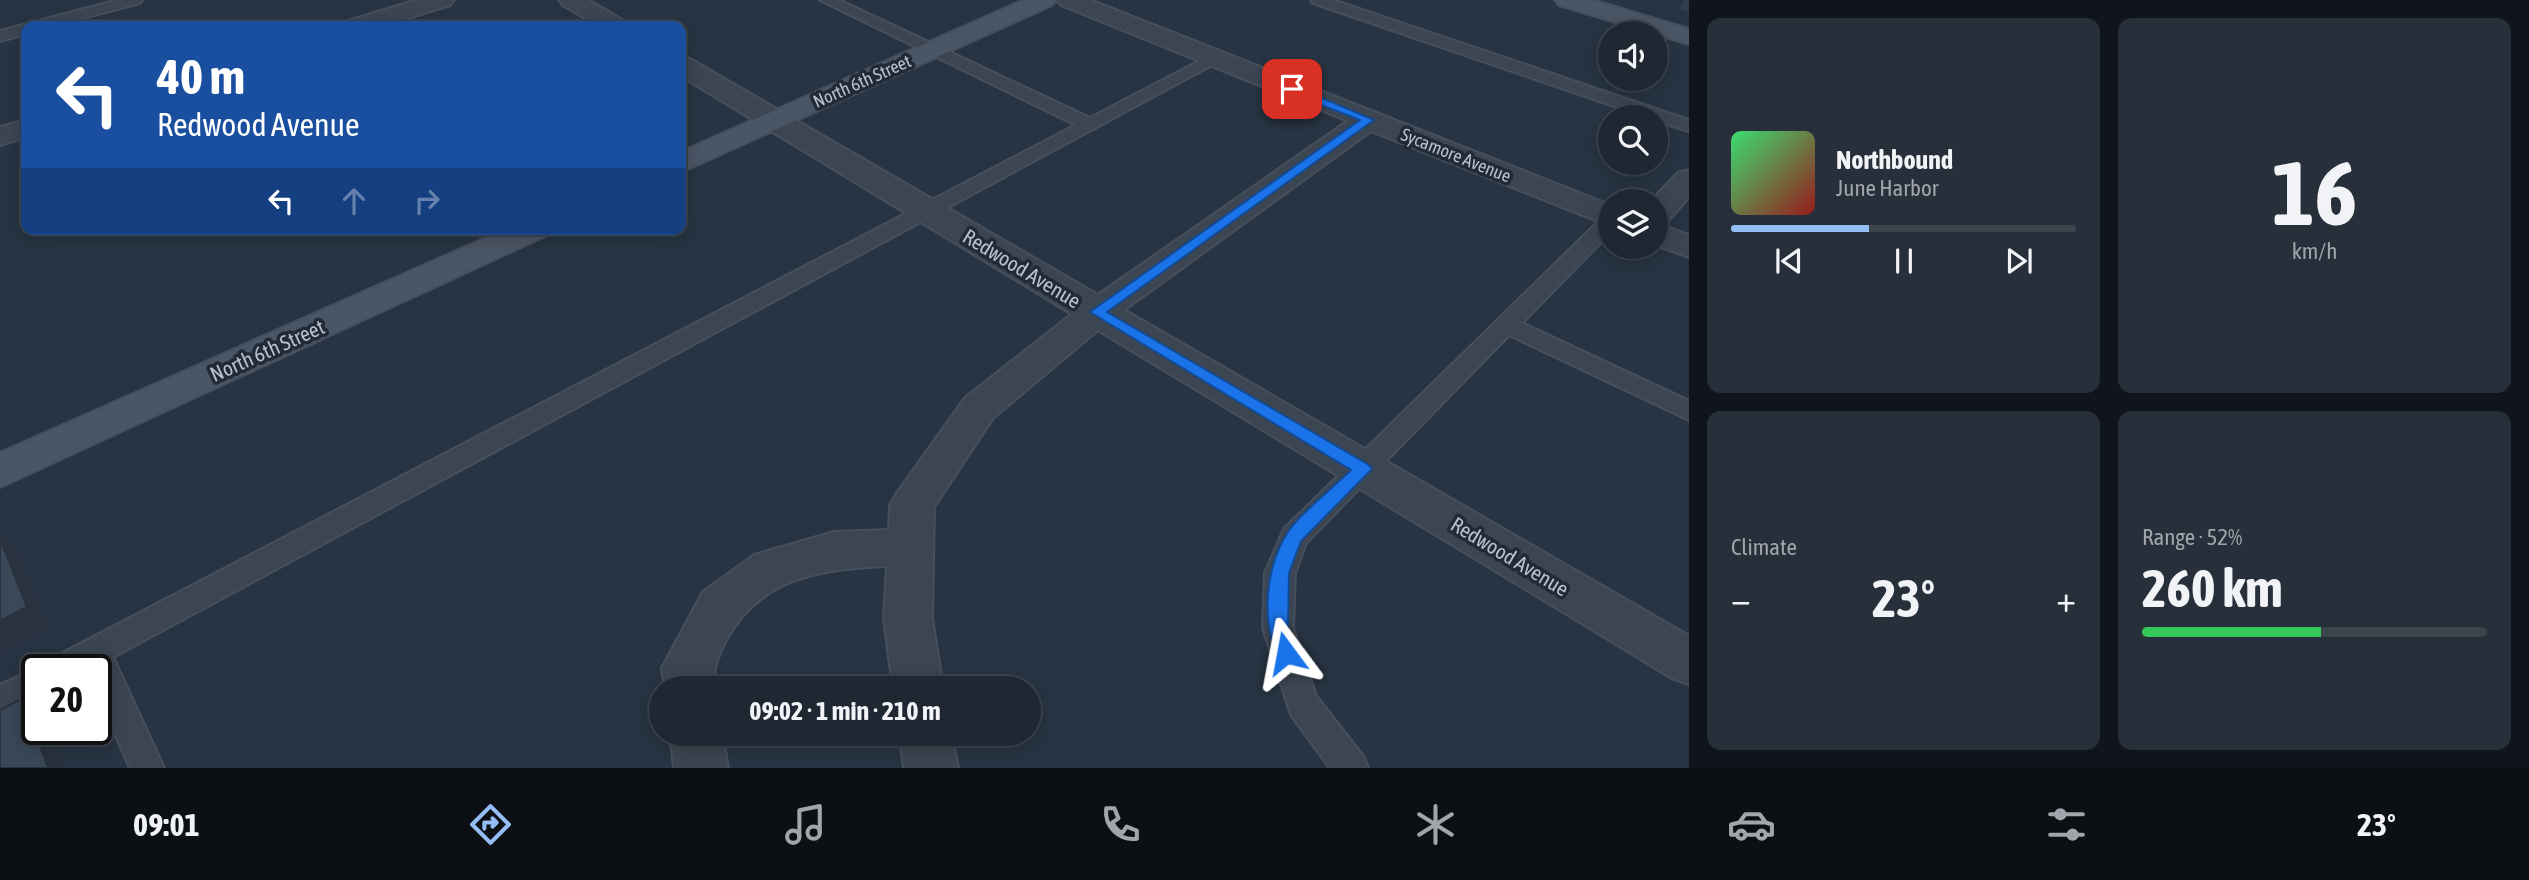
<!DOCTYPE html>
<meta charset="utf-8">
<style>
body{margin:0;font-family:"Asap Condensed",sans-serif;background:#262f3a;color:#f1f3f6;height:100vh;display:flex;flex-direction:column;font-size:26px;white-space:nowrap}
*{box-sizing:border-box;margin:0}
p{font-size:23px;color:#a1a5ac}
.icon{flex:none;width:38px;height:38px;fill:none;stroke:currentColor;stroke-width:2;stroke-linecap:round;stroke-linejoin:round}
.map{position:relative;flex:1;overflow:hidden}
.side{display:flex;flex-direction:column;gap:18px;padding:18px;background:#10151c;width:840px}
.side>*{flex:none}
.hud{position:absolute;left:21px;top:21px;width:665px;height:214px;border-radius:14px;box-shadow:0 4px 18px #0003,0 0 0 2px #3c444d;background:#1a4fa0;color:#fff;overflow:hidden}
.fabs{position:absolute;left:1598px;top:21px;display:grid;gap:14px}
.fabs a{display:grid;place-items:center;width:70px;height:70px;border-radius:50%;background:#1e2732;box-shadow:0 4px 18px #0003,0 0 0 2px #3c444d;font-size:35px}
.speed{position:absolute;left:21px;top:654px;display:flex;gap:14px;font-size:35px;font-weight:700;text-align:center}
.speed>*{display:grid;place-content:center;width:91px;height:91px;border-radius:50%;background:#1e2732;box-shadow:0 4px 18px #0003,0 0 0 2px #3c444d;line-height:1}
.speed .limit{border:4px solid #111;border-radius:10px;background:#fff;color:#111}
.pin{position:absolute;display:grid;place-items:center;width:60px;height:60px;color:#fff;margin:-30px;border-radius:14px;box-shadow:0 4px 10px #0006}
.me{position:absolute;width:77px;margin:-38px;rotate:347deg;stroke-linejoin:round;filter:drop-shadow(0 0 5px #0008)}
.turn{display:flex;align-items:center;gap:24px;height:147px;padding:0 21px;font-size:32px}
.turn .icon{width:91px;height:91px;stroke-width:2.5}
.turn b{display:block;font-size:49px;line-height:60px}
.lanes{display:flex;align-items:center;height:66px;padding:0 21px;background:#0003;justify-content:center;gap:35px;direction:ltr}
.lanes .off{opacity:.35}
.big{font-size:52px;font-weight:700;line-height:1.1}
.side .card{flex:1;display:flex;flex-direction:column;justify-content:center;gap:10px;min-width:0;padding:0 24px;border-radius:14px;background:#262f3a}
.side .dial{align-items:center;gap:0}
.dial b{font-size:91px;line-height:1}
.song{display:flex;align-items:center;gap:21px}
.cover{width:84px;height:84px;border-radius:10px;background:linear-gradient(135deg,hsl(140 70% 55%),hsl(0 70% 35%))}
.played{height:7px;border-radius:4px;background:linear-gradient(90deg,#95bdf6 40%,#3c444d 40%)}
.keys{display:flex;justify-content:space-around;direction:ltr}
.heat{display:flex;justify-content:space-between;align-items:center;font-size:38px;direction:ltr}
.charge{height:10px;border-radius:5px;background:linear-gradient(90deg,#34c759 52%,#3c444d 0)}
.side .tiles{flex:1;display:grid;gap:18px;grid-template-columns:repeat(2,1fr)}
.trip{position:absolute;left:649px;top:676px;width:392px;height:70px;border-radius:35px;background:#1e2732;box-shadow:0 4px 18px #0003,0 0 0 2px #3c444d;font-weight:700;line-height:70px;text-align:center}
.tab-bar{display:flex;height:112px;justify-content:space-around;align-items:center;background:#0c1014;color:#a1a5ac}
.tab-bar .icon{width:49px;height:49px}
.tab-bar .active{color:#95bdf6}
.tab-bar b{font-size:32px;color:#f1f3f6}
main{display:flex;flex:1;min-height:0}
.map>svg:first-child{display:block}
</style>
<main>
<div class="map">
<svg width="1689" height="768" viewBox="0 0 1689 768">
<rect width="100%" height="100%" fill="#283443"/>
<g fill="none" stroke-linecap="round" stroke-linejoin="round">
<g stroke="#464f5c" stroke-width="4">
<g id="lane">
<path d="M118,0H142L140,3L53,26H26V34L0,41V31Z"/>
<path d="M820,0H839L1090,118L1209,56H1221L1223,59L113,657L164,768H130L96,691V670H44L49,660L1076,125Z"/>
<path d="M1311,0H1333L1689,120V131L1656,121V117H1646L1313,3Z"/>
<path d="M1610,215V233L1522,323L1689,401V420L1509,335L1306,543L1295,573L1293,628L1316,696L1363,756L1368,768H1330L1291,715L1263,628L1265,573L1284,529L1603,217Z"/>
<path d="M37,668L44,670H37V699L0,717V685Z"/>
</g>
</g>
<g stroke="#464f5c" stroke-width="4">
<g id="street">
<path d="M417,0H454L450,5L382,26H345L348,21Z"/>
<path d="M559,0H588L624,21L627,26H598L563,5Z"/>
<path d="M1057,0H1090L1610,205V226L1371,131L1124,310L1689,636V684L1672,678L1098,330L993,418L934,507L932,618L943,688H893L884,618L887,566C821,569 759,577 725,642C717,660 712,668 715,688H665L662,668L703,592L754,555L834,532L889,530L890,505L897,493L965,398L1072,314L681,76V57L690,59L1098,295L1348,121L1061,5Z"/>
<path d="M26,120V137L0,145V127Z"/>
<path d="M1689,170V197L1667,222L1657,224L1689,235V257L1656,245V201H1651L1678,173Z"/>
<path d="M670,733H722L728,768H674Z"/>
<path d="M899,733H951L958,768H904Z"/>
</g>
</g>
<g stroke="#464f5c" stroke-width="4">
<g id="secondary">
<path d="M1024,0H1056L1052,5L681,172V152Z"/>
<path d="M1555,0H1592L1689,29V44L1559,5Z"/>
<path d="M506,229H550L545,236L0,487V453Z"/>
</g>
</g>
<use href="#lane" fill="#3c4652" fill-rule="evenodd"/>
<use href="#street" fill="#3c4652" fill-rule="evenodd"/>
<use href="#secondary" fill="#4a5565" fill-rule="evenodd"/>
</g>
<path fill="#323e4c" d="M1684,0H1689V12L1679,9Z"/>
<g fill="#29323e">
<path d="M0,535L17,553L48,628L0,653Z"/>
<path d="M23,698L37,710V730H50L64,768H48Z"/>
</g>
<g fill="#3a4858" stroke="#29323e" stroke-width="2">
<path d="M0,539L27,607L0,621Z"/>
<path d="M23,698L48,768H0V710Z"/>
</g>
<path fill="#1a73e8" stroke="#114b97" stroke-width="2" d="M1288,87H1296L1374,120L1107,312L1369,465L1372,469L1301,541L1289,573L1288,628L1296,653L1293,659L1286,662L1279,659C1261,622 1265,570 1286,535C1297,516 1334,487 1351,470L1090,312L1360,120L1288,92Z"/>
<g text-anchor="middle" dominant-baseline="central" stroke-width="7" stroke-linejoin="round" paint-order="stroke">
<g font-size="18" fill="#bac1cc" stroke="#212b38">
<text transform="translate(862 81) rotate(-24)">North 6th Street</text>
<text transform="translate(1456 155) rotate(22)">Sycamore Avenue</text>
</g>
<g font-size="21" fill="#bac1cc" stroke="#212b38">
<text transform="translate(1022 268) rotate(31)">Redwood Avenue</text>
<text transform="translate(267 350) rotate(-24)">North 6th Street</text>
<text transform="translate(1510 556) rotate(31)">Redwood Avenue</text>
</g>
</g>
</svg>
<div class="fabs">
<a><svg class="icon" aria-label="sound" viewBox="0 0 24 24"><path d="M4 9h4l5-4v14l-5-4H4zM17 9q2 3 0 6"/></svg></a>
<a><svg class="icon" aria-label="search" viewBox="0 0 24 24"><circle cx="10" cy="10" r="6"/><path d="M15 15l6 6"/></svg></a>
<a><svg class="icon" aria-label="layers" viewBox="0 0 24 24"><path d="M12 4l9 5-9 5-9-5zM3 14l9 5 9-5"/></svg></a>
</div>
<div class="speed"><div class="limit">20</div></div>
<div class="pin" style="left:1292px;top:89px;background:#d93025"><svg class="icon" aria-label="arrive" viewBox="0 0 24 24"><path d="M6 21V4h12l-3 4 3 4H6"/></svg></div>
<svg class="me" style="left:1286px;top:653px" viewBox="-20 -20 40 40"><path d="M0-17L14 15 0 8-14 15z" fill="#1a73e8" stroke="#fff" stroke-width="4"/></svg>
<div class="trip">09:02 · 1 min · 210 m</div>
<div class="hud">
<div class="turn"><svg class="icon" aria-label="left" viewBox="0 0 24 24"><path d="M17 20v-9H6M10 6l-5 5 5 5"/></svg><div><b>40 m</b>Redwood Avenue</div></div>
<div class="lanes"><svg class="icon" aria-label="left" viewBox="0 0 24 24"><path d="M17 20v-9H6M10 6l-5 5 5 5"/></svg><svg class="icon off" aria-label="ahead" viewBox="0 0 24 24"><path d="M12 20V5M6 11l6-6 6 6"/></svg><svg class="icon off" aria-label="right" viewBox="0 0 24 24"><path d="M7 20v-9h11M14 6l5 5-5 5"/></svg></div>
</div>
</div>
<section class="side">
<div class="tiles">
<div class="card">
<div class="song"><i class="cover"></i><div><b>Northbound</b><p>June Harbor</p></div></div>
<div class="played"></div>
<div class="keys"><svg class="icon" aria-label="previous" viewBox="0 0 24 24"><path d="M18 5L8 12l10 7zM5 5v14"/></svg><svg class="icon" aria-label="pause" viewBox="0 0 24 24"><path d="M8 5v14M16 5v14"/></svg><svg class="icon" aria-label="next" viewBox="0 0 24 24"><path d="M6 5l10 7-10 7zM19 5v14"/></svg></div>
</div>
<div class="card dial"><b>16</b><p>km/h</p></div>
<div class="card"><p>Climate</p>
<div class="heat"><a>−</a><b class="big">23°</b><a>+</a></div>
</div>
<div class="card"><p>Range · 52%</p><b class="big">260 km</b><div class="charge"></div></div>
</div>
</section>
</main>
<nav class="tab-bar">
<b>09:01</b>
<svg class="icon active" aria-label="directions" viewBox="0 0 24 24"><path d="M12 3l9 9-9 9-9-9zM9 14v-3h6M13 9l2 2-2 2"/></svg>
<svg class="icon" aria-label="music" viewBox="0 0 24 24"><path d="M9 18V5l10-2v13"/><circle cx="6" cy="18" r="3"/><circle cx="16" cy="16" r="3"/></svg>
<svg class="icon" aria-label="phone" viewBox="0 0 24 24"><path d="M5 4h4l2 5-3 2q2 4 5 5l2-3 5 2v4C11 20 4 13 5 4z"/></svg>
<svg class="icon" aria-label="climate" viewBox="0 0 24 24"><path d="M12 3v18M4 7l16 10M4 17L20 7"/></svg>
<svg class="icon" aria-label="car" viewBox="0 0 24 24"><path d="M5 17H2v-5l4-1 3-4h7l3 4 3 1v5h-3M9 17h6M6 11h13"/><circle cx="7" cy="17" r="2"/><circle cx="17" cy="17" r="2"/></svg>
<svg class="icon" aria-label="filters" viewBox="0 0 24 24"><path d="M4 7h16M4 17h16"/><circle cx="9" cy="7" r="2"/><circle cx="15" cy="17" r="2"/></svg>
<b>23°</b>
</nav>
